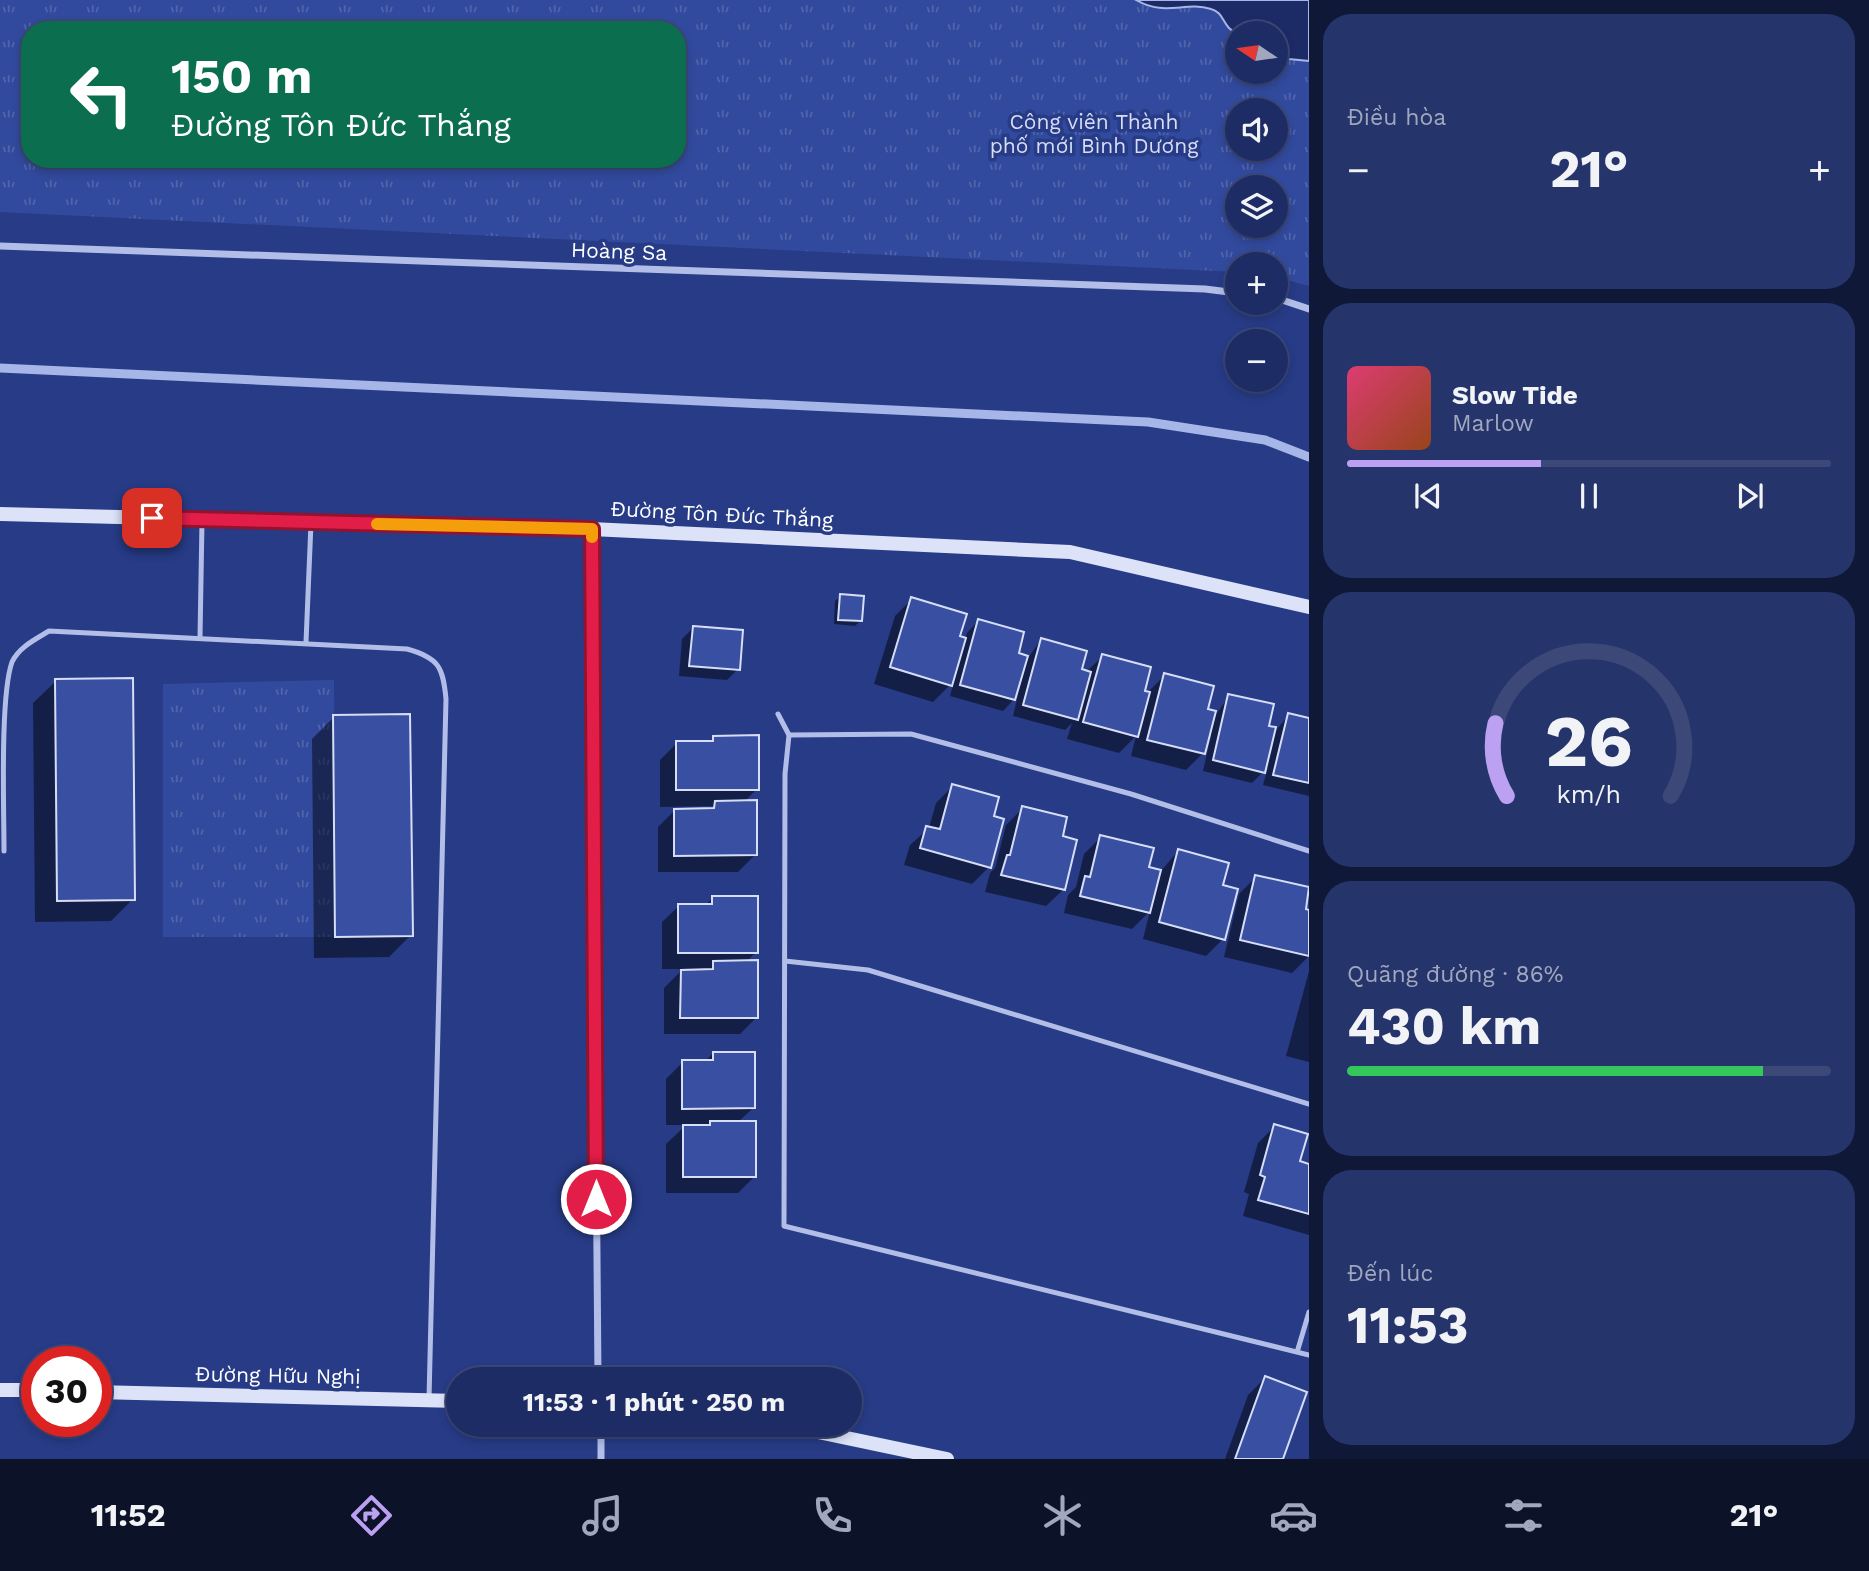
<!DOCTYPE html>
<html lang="vi">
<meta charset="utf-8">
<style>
body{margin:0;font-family:"Work Sans",sans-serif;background:#25346a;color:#f1f3f6;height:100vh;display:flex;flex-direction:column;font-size:26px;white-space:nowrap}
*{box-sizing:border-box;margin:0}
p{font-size:23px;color:#a0a7bf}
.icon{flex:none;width:38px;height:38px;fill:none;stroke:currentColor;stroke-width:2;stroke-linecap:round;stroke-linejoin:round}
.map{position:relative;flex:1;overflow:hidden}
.panel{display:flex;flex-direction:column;gap:14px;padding:14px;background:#101837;width:560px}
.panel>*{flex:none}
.hud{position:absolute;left:21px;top:21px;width:665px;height:147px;border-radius:28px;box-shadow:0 4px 10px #0003,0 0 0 2px #3b4878;background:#0b6e4f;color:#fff;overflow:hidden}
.needle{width:46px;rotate:283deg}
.buttons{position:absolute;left:1225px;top:21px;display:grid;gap:14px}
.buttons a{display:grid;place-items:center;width:63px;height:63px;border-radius:50%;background:#1d2c64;box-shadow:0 4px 10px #0003,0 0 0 2px #3b4878;font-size:35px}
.speed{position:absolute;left:21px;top:1346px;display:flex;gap:14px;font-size:35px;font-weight:700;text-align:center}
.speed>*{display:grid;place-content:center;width:91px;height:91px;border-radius:50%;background:#1d2c64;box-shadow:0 4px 10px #0003,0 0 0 2px #3b4878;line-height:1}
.speed .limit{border:10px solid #d22;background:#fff;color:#111}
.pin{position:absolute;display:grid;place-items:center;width:60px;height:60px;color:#fff;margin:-30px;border-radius:14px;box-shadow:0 4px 10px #0006}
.me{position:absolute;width:77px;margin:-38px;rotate:0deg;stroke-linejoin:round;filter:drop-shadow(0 0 5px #0008)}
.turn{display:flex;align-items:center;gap:24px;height:147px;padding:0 35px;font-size:32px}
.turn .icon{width:91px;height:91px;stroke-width:2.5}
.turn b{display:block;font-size:49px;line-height:60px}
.big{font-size:52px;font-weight:700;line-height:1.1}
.panel .card{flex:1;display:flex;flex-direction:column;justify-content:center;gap:10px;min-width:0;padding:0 24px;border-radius:28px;background:#25346a}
.panel .dial{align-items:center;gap:0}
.dial svg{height:182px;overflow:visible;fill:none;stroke:#3b4878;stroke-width:7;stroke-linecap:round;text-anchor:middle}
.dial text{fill:#f1f3f6;stroke:none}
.song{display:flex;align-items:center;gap:21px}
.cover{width:84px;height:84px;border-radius:10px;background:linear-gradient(135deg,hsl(340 70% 55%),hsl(20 70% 35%))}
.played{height:7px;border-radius:4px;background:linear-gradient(90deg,#bca0f2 40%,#3b4878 40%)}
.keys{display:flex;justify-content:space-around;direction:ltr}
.heat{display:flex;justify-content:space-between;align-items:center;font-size:38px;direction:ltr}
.charge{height:10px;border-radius:5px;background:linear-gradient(90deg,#34c759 86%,#3b4878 0)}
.trip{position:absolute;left:446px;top:1367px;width:416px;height:70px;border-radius:35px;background:#1d2c64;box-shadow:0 4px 10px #0003,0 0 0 2px #3b4878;font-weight:700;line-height:70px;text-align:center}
.menu{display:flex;height:112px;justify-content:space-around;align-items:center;background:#0c1228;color:#a0a7bf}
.menu .icon{width:49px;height:49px}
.menu .selected{color:#bca0f2}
.menu b{font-size:32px;color:#f1f3f6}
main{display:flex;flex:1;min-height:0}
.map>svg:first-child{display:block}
</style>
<main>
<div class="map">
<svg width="1309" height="1459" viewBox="0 0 1309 1459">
<defs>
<pattern id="park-tufts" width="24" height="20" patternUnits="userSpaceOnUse" patternTransform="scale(1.75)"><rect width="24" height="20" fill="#324a9d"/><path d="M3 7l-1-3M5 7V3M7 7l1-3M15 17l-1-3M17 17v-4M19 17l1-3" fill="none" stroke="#5165ac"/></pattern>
</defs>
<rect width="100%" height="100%" fill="#273b86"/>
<g fill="url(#park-tufts)" fill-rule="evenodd">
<path d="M0,0H1309V286L1276,277V264H1237V272L0,212ZM30,30H677V159H30ZM1237,33H1276V72H1237ZM1237,110H1276V149H1237ZM1237,187H1276V226H1237Z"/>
<path d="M334,680L335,937H163V684Z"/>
</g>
<path fill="#1c2b66" stroke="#a7b6e8" stroke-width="2" d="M1136,0H1309V61L1289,59L1276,54V33C1262,33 1238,38 1229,28C1222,20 1222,12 1211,9C1185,1 1165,17 1136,0Z"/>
<g fill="#0007">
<path d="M841,596L860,621L855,626L834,624L835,601Z"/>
<path d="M912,599L958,638L965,640L967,633L978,621L1017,655L1028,658L1041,640L1086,672L1103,656L1143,692L1147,693L1165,675L1206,710L1217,713L1229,696L1266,727L1277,729L1289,715L1309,720V796L1263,785L1268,767L1252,783L1203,771L1211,736L1208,735L1203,753L1186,770L1131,756L1136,736L1119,753L1067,739L1072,723L1065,730L1013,716L1018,695L1003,711L950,696L954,681L933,702L874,684L895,616Z"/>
<path d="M693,628L738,669L727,680L679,676L682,639Z"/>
<path d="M56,681L133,899L111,921L35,922L33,703Z"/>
<path d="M334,717L411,935L389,957L314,958L312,739Z"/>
<path d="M714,737L757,789L744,802L755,855L738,872H658V827L675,810H716V806L660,807V760L677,743H708Z"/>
<path d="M953,786L992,817L989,867L972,884L904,865L910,845L929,828L936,803Z"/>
<path d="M1023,808L1061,837L1063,890L1046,906L985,892L990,873L995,868L1006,825Z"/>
<path d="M1101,837L1147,868L1161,871L1178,851L1223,939L1206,956L1143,939L1150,911L1132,929L1064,913L1068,895L1076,887L1084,854Z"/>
<path d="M1256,877L1309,912V956L1292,973L1224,957L1239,894Z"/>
<path d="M713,898L756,952L746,962L757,1017L740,1034H664V988L683,969H662V922L679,906L705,905Z"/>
<path d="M1309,971V1062L1286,1056Z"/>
<path d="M713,1053L753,1108L736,1124L755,1176L738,1193H666V1144L686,1125H666V1079L683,1062H705Z"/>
<path d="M1275,1126L1298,1162L1309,1165V1235L1243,1216L1249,1194L1244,1192L1258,1143Z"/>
<path d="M1265,1378L1281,1459H1225L1248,1395Z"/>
</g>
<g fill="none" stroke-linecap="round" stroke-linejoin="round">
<path stroke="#a7b6e8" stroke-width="9" d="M0,368L1148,422L1265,440L1309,457"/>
</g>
<g fill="#384fa2" stroke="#d6ddf6" stroke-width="2">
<path d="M840,594L864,596L862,621L838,620Z"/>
<path d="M911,597L967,614L960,636L966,638L952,686L890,667Z"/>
<path d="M978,619L1024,632L1019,653L1028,656L1015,700L960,685Z"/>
<path d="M693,626L743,630L740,670L689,666Z"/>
<path d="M1041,638L1087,651L1082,669L1091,672L1078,720L1023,705Z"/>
<path d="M1102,654L1151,667L1145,691L1150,692L1138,737L1083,722Z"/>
<path d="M1164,673L1214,686L1208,709L1216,711L1205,754L1147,740Z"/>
<path d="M133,678L135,900L57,901L55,679Z"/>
<path d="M1228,694L1274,704L1269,726L1276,727L1265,773L1213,760Z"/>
<path d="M1288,713L1309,718V783L1273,775Z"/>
<path d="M410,714L413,936L335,937L333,715Z"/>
<path d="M759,735V790H676V741H713V736Z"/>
<path d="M952,784L999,797L994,816L1004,819L991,868L920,848L926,826L940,829Z"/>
<path d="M757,800V855L674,856V809L714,808L715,801Z"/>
<path d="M1022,806L1067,817L1063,836L1077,840L1065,890L1001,875L1007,855H1010Z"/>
<path d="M1100,835L1154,848L1149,867L1161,870L1150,913L1080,896L1085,876L1090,877Z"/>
<path d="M1178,849L1229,863L1223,885L1238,889L1225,940L1159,922Z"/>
<path d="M1255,875L1309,887L1306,909L1309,910V956L1240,940Z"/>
<path d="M712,896H758V953H678V904H712Z"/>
<path d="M758,960V1018H680L681,970L713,969V961Z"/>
<path d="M713,1052H755V1108L682,1109V1060H713Z"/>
<path d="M710,1121H756V1177H683V1125H710Z"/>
<path d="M1274,1124L1308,1134L1300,1161L1309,1164V1214L1258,1200L1265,1177L1260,1175Z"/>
<path d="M1265,1376L1307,1392L1283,1459H1235Z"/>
</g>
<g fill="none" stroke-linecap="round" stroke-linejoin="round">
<g stroke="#b2bee8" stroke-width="5">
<path d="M200,637L202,521"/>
<path d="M306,642L311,523"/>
<path d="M778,714L789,735L785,774L784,1226L1309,1355"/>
<path d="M789,735L911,734L1131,794L1309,851"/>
<path d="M4,851C4,808 0,696 12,662C19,647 36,639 49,631L407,649C439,658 443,667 446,699L429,1399"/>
<path d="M785,961L868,970L1309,1104"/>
<path d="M1298,1349L1309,1312"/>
</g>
<g stroke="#b2bee8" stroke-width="7">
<path d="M0,246L1205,289L1237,293"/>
<path d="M1276,298L1309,309"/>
<path d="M591,529L598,1379"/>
<path d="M601,1424V1459"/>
</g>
<g stroke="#dce2f7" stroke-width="14">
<path d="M0,514L591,529L1070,552L1309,607"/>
<path d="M0,1390H37"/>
<path d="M96,1392L458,1401"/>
<path d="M780,1424L947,1459"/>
</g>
</g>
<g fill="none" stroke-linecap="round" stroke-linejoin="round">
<g stroke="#92132f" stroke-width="18">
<path id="route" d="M152,518L592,529L596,1199"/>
</g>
<use href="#route" stroke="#e11d48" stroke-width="12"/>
<path stroke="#f59e0b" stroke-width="12" d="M377,524L592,529V537"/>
</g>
<g text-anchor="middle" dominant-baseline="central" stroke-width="7" stroke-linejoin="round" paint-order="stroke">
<g font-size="21" fill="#d6ddf6" stroke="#273b86">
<text x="1094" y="121">Công viên Thành<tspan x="1094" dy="24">phố mới Bình Dương</tspan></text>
</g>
<g font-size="21" fill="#fff" stroke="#273b86">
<text transform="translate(619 251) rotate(2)">Hoàng Sa</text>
<text transform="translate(722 514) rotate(3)">Đường Tôn Đức Thắng</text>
<text transform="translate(278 1375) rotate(1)">Đường Hữu Nghị</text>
</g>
</g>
</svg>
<div class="buttons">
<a><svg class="needle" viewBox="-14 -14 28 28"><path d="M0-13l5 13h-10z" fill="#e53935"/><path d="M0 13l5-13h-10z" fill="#a0a7bf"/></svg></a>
<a><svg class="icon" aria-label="sound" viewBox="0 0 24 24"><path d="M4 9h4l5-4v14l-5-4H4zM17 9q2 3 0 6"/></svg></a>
<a><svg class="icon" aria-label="layers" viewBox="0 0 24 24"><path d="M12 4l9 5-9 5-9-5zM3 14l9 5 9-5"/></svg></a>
<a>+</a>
<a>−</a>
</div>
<div class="speed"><div class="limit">30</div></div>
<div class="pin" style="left:152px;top:518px;background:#d93025"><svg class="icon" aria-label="arrive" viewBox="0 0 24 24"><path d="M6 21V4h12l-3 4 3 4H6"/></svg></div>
<svg class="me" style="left:596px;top:1199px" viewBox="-20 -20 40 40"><circle r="17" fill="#e11d48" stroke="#fff" stroke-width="3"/><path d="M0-11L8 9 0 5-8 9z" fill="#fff"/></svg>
<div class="trip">11:53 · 1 phút · 250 m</div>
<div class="hud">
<div class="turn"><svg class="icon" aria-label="left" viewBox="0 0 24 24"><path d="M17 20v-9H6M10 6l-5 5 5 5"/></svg><div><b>150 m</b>Đường Tôn Đức Thắng</div></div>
</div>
</div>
<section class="panel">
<div class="card"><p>Điều hòa</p>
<div class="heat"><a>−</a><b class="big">21°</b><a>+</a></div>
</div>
<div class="card">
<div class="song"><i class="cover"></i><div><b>Slow Tide</b><p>Marlow</p></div></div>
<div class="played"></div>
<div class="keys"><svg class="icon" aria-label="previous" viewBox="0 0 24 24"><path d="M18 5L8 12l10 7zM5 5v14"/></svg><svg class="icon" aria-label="pause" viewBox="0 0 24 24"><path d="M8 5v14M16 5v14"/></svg><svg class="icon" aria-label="next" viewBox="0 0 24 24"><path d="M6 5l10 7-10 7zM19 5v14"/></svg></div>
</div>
<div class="card dial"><svg viewBox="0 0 100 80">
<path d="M14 69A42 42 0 1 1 86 69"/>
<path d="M14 69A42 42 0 0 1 9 37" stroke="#bca0f2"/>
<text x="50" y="56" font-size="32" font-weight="700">26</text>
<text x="50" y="72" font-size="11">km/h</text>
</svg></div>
<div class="card"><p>Quãng đường · 86%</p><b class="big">430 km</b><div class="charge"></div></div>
<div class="card"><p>Đến lúc</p><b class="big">11:53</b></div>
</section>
</main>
<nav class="menu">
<b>11:52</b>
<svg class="icon selected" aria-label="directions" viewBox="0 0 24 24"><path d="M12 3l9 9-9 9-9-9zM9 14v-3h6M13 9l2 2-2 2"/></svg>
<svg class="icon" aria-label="music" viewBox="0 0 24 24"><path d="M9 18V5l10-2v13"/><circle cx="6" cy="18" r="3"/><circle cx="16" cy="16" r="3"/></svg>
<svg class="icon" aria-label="phone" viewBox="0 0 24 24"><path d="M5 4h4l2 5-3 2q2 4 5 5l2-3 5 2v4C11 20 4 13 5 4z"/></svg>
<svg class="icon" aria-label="climate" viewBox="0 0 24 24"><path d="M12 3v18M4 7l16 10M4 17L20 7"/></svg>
<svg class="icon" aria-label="car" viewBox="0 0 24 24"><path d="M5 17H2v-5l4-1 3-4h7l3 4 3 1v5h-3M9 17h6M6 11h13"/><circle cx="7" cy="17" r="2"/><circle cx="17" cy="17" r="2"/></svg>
<svg class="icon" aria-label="filters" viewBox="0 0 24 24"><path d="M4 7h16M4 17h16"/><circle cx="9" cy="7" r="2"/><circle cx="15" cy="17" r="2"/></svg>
<b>21°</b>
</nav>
